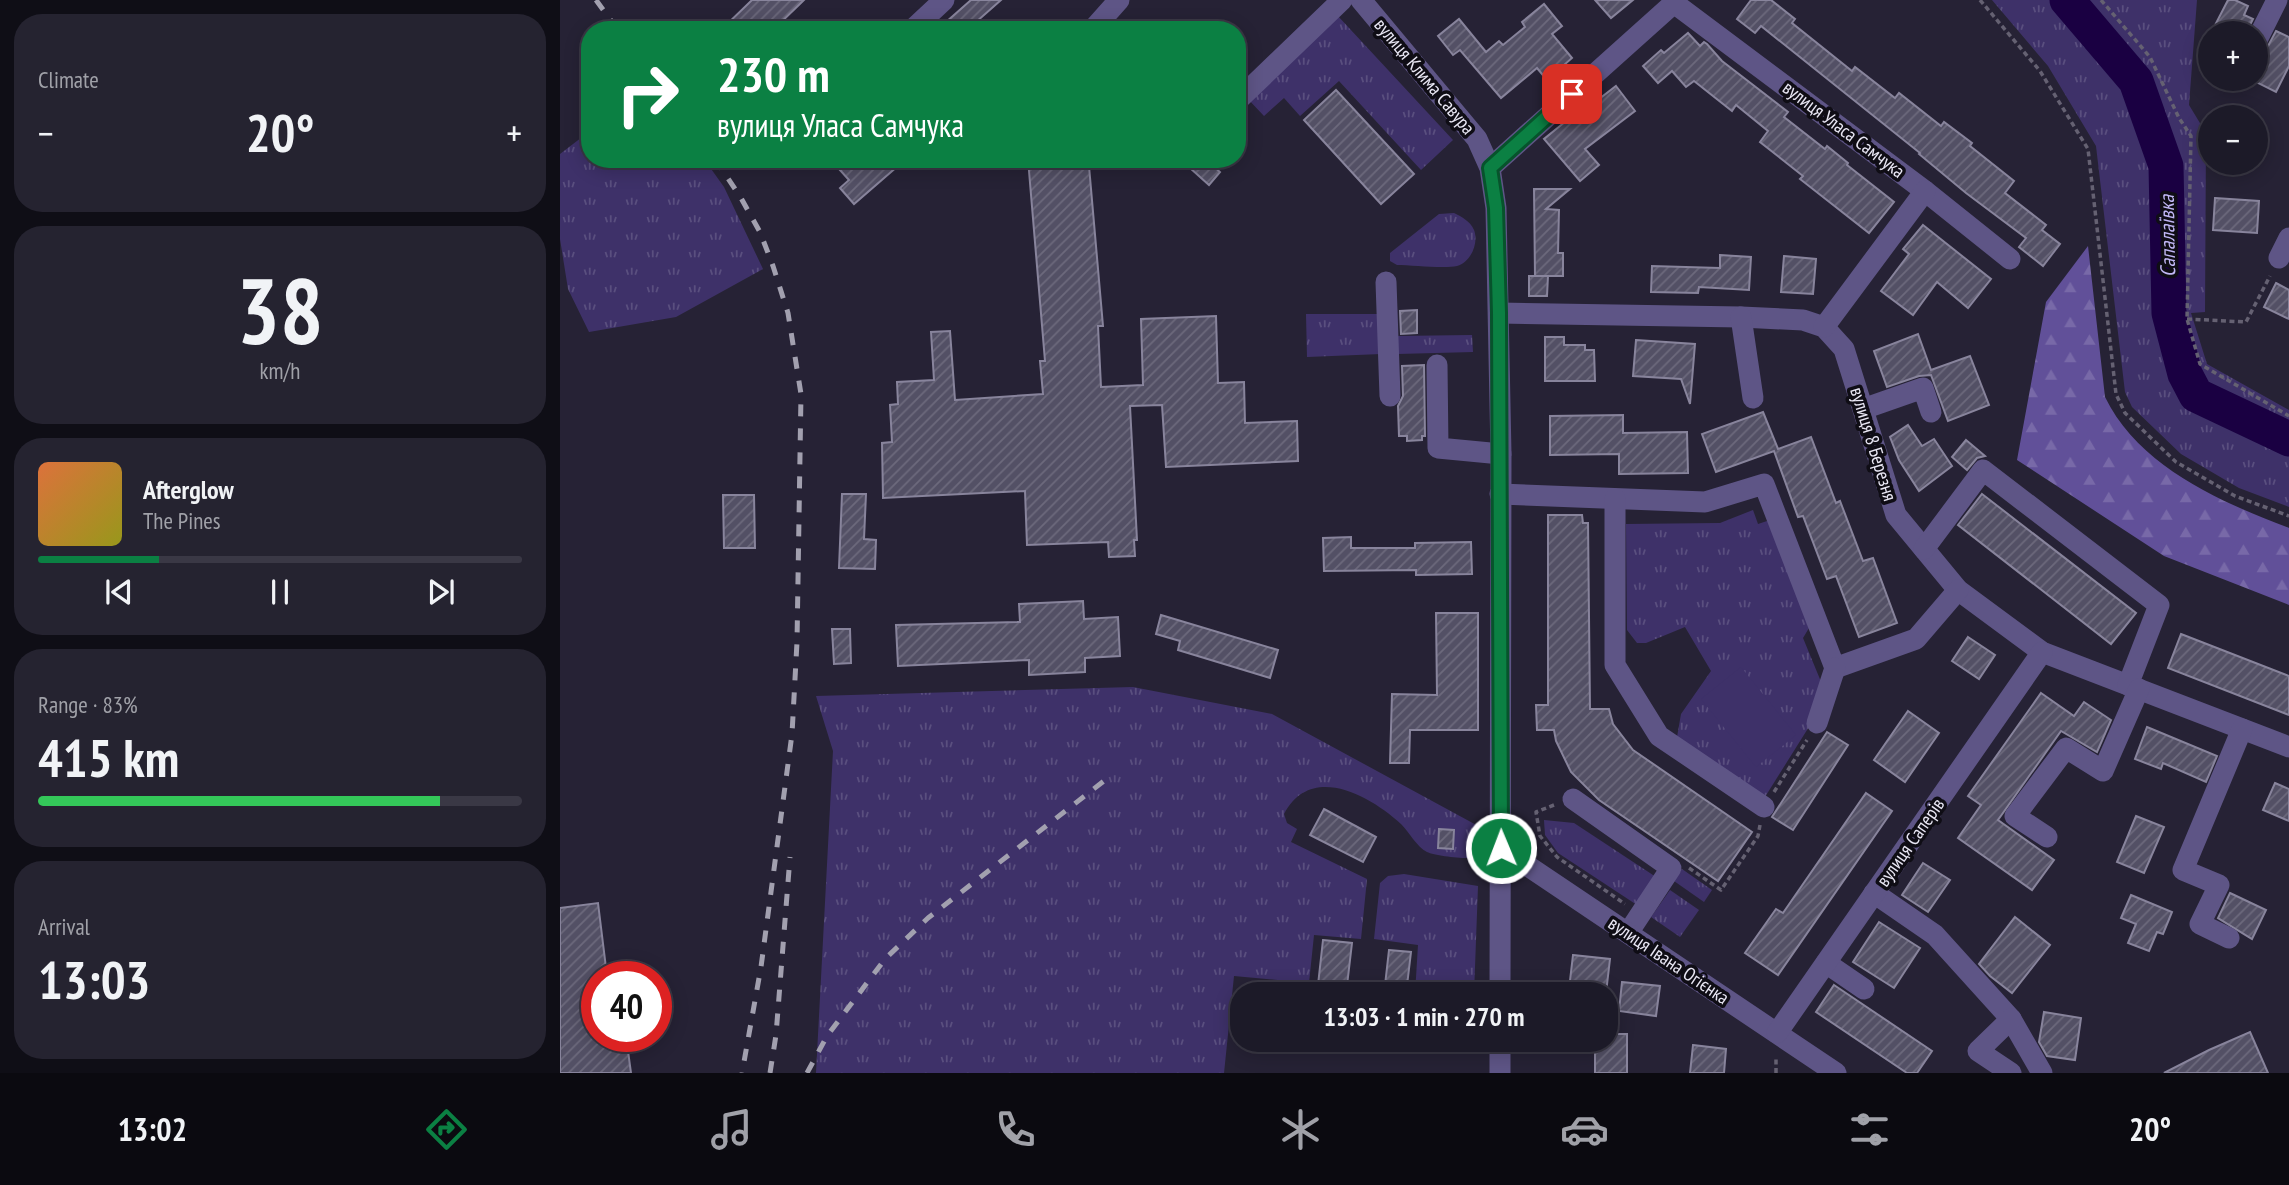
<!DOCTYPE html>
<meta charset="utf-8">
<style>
body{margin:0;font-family:"PT Sans Narrow",sans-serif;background:#252330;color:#f1f3f6;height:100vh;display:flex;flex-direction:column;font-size:26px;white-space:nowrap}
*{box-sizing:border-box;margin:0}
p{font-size:23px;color:#a0a1a8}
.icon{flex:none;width:38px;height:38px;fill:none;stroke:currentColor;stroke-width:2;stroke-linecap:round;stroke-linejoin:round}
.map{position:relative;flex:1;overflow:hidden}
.details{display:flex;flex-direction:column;gap:14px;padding:14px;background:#0f0e16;width:560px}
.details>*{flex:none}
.hud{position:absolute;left:21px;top:21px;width:665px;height:147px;border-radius:28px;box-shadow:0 4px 18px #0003,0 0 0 2px #3a3845;background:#0b8043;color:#fff;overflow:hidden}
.buttons{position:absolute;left:1638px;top:21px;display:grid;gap:14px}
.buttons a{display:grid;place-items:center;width:70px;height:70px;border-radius:50%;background:#1c1a28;box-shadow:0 4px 18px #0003,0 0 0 2px #3a3845;font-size:35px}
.speed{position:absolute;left:21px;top:961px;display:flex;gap:14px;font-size:35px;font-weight:700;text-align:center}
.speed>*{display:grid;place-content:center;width:91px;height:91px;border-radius:50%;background:#1c1a28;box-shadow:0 4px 18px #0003,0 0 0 2px #3a3845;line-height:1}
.speed .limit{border:10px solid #d22;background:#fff;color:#111}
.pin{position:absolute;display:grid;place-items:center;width:60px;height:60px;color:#fff;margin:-30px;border-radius:14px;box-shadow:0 4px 10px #0006}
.me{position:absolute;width:77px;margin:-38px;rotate:359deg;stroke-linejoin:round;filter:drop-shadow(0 0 5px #0008)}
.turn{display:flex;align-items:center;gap:24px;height:147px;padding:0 21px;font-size:32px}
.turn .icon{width:91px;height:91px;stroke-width:2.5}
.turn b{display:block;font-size:49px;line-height:60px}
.big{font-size:52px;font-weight:700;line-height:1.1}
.details .tile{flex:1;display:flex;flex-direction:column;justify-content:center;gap:10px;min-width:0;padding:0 24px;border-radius:28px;background:#252330}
.details .dial{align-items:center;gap:0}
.dial b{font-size:91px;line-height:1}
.song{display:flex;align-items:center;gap:21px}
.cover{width:84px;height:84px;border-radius:10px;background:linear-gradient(135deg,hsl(20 70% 55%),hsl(60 70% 35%))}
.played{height:7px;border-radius:4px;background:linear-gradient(90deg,#0b8043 25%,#3a3845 25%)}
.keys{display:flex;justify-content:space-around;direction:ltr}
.heat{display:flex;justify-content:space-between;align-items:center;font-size:38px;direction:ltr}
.charge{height:10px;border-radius:5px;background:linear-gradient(90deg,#34c759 83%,#3a3845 0)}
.trip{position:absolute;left:670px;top:982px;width:388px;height:70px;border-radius:28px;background:#1c1a28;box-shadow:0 4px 18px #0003,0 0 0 2px #3a3845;font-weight:700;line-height:70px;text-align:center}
.tab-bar{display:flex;height:112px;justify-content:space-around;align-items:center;background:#0b0a10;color:#a0a1a8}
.tab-bar .icon{width:49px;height:49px}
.tab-bar .selected{color:#0b8043}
.tab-bar b{font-size:32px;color:#f1f3f6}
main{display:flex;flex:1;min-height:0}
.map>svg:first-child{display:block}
</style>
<main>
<section class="details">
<div class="tile"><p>Climate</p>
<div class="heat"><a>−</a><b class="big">20°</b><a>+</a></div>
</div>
<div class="tile dial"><b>38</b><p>km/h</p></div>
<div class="tile">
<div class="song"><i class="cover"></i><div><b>Afterglow</b><p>The Pines</p></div></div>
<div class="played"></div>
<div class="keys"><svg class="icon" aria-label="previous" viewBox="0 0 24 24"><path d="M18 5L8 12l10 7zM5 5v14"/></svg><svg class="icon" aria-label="pause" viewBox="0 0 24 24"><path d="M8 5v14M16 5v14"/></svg><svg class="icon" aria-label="next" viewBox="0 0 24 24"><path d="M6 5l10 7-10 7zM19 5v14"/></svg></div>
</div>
<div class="tile"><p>Range · 83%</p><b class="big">415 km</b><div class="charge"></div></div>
<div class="tile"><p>Arrival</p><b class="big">13:03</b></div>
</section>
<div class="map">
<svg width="1729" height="1073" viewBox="0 0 1729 1073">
<defs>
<pattern id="grass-tufts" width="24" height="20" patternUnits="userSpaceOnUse" patternTransform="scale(1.75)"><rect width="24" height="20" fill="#3e3169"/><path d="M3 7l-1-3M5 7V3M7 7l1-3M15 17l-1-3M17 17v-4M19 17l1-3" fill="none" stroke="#5a4f7f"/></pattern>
<pattern id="forest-firs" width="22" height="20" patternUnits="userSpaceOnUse" patternTransform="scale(1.75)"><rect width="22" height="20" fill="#615099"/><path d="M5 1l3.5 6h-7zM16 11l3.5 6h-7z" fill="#7869a8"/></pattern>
<pattern id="wetland-marsh" width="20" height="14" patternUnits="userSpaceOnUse" patternTransform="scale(1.75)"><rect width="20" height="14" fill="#3e3169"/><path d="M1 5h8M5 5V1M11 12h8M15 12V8" fill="none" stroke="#5a4f7f"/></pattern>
<pattern id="building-hatch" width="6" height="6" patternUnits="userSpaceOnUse" patternTransform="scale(1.75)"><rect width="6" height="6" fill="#535065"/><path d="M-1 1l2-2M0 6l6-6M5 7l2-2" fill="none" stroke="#6c697c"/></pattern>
</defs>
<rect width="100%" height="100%" fill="#262235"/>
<g fill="url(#grass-tufts)">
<path d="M1432,0H1492L1566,86L1595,167L1596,311L1613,375L1711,446L1729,454V507L1679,488L1621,454L1572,407L1565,392L1536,146L1488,66Z"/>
<path d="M1524,0H1637L1629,105L1646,133L1645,312L1631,313L1647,364L1729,410V424L1645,384L1635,371L1618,311L1620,165Z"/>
<path d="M777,15L893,140L861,170L779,81L740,116L724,98L704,116L687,98Z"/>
<path d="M30,131V159H144L164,187L203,269L116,317L29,332L8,289L0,239V154Z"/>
<path d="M894,213C902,217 910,221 914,230C919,243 911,262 897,266C884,269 852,265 837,265L830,261V253L879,214Z"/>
<path d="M746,314H820L821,354L747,357Z"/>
<path d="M912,335L913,352L837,354L836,336Z"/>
<path d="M1193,510L1198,524L1213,519L1249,628L1243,638L1264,689L1252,722L1205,797L1117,737L1121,714L1151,671L1125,627L1086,643H1077L1067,630L1066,524L1160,523Z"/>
<path d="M573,687L712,714L920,827V857C909,860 876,856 867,852C857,847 849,832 841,824C809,795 751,763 724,814L727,823L737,829L731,842L807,879L801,939L754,935L749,983L674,976L664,1073H256L273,751L256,696Z"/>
<path d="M984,820L1014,823L1096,877L1077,905L998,853L985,835Z"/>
<path d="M1122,869L1152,890L1144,902L1114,881Z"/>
<path d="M844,874L918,886L914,994H855L858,945L814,939L820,883L828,876Z"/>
<path d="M1110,890L1139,910L1120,937L1091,917Z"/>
</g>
<path fill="url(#forest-firs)" d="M1528,246L1545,397C1579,467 1661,502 1729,528V605L1604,556L1457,460L1486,302Z"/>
<path fill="url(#wetland-marsh)" d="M1492,0H1524L1587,75L1620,165L1618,311L1635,371L1646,384L1729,424V454L1629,401L1613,375L1596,311L1595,167L1566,86Z"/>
<path fill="#3e3169" d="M1181,667L1236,735L1196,767L1141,699Z"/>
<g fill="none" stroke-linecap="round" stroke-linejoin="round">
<path stroke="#1a0042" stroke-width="35" d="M1507,0L1576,81L1606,166L1609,313L1625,374L1636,395L1729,439"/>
</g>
<g fill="url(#building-hatch)" stroke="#88849c" stroke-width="2">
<path d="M192,0H244L213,30H161Z"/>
<path d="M411,0H441L407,30H377Z"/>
<path d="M1035,0H1073L1051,18Z"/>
<path d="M1191,0H1211L1235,19L1232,23L1292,71L1295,67L1335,98L1339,93L1381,126L1384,122L1412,143L1410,146L1454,181L1445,193L1486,225L1482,230L1500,244L1483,266L1459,247L1466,238L1406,193L1359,154L1360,153L1201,26L1195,33L1177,19Z"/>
<path d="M1668,0H1675L1688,6L1684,15L1693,19L1686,33H1651Z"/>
<path d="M984,4L1002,26L992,34L1012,58L987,80L977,68L941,98L900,50L893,55L878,36L899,19L926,52L939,41L943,45L965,27L962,22Z"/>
<path d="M1716,31L1729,37V66L1716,92L1696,82V55L1703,53L1707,48Z"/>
<path d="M1128,33L1140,46L1144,42L1147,44L1162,61L1228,112L1224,117L1265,149L1267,146L1288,163L1287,165L1334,202L1309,233L1240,179L1243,176L1200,142L1208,131L1176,105L1172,111L1134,81L1126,87L1112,71L1098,83L1083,66L1101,50L1104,53Z"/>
<path d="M1056,86L1075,111L1025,149L1039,165L1020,181L984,139L1011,117L1013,119Z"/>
<path d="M776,90L854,174L821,204L744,120Z"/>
<path d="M270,159H346L294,204L280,188L289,180Z"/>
<path d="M468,159H495L496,169L529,166L543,326H538L541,387L583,385L581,319L656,316L658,383L684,382L685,423L737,421L738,461L606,467L602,405L570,406L577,540H574L575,556L549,557L548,542L467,545L465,491L323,498L322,443L332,442L330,405L338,404L337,382L374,380L371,332L390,331L395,400L483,394L480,361H485Z"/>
<path d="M620,159H645L660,172L649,185Z"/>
<path d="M974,189H1010L986,209L999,210L998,253H1003V276H975Z"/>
<path d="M1655,198L1699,201L1697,233L1653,230Z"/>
<path d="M1363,225L1431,279L1408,308L1377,282L1353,315L1321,291L1349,254L1343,249Z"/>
<path d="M1160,255L1191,257L1189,290L1139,287L1138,293L1091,292L1092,266L1160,268Z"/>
<path d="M1224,256L1256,259L1253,294L1221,292Z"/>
<path d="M969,276H988L987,296H969Z"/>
<path d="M1716,283L1729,290V319L1704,307Z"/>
<path d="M857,310V333L841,334L840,311Z"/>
<path d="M1358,334L1371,370L1410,356L1429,405L1388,421L1371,375L1359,376L1327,387L1314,351Z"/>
<path d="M985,337H1004V345H1025V350H1034L1035,381H985Z"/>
<path d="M1076,340L1135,344L1130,404L1121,379L1073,376Z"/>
<path d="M864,365L865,436H862V440L847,441V436H839L838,406L843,396L842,366Z"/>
<path d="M1203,412L1218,449L1251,437L1276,503L1280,501L1303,561L1313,558L1337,623L1299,637L1276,576L1267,579L1243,516L1238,517L1214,451L1156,472L1142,434Z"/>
<path d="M1063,415V433L1127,432L1128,473L1059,474V454L990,455V416Z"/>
<path d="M1348,425L1362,446L1374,439L1392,466L1359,491L1339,460L1330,437Z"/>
<path d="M1406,440L1425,456L1417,458L1407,470L1392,457Z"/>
<path d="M282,494H306L304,539L316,540L315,569L279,568Z"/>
<path d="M1422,494L1576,613L1551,644L1398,525Z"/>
<path d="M163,495H194L195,548H164Z"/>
<path d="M988,515H1022L1023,523H1028L1030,709H1049L1053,724L1073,750L1192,832L1158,881L1039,800L1011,772L996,741L994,730H977L976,705H988Z"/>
<path d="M791,537V548H855V543L911,542L912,574L856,575V570L764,571L763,538Z"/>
<path d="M523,601L524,619L558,617L560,656L525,658V672L469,675V660L338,666L336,625L460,622L459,604Z"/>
<path d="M876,613H918V730H850L849,763H830L832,694L877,695Z"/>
<path d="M601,615L718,650L710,678L618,650L620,641L596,634Z"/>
<path d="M272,629H290L291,663L274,664Z"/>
<path d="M1621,634L1729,676V715L1608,668Z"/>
<path d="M1408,637L1435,655L1419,679L1392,661Z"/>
<path d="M1481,693L1514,716L1524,702L1551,720L1537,752L1501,731L1438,820L1494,860L1472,890L1398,838L1421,805L1408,796Z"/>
<path d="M1348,711L1379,733L1345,782L1314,760Z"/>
<path d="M1587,727L1657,756L1646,782L1603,763L1601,769L1575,759Z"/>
<path d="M1267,732L1288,745L1233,830L1212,817Z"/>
<path d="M1715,783L1729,789V821L1703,810Z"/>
<path d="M1306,793L1332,811L1218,975L1185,953L1216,909L1223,913Z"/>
<path d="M764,809L816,837L803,862L750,835Z"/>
<path d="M1576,816L1604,827L1584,873L1557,862Z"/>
<path d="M879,829L894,830L893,849L878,848Z"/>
<path d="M1363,863L1390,880L1368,912L1342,895Z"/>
<path d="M1670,893L1706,910L1692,939L1658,918Z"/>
<path d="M1571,895L1612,912L1603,934L1597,932L1589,951L1568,943L1576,924L1561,918Z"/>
<path d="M38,903L47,976H37V1036H66L71,1073H0V908Z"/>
<path d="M1455,917L1490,945L1452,993L1430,976L1419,964Z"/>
<path d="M1319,922L1360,948L1334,988L1293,962Z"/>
<path d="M763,940L792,943L786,994H757Z"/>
<path d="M829,950L851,952L846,994H824Z"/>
<path d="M1013,955L1050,959L1046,993L1009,989Z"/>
<path d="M1062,982L1100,986L1096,1016L1059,1011Z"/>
<path d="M1274,985L1372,1051L1357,1073H1347L1256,1012Z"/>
<path d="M1484,1012L1521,1018L1515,1060L1487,1056L1479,1042Z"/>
<path d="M1690,1032L1708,1073H1604L1649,1050Z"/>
<path d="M1046,1034H1067V1073H1035V1040H1046Z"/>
<path d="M1133,1045L1166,1049L1164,1073H1130Z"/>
</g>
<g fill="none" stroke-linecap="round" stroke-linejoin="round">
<g stroke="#656172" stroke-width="3.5" stroke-dasharray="5 3.5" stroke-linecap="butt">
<path d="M1420,0L1480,71L1528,149L1556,394L1565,413L1616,462L1675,496L1729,516"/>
<path d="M1541,0L1590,57L1619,118L1631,136L1627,319L1640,364L1729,416"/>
<path d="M1627,319L1686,322L1710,276"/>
<path d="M1214,792L1247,740"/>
<path d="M994,805L976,812L980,836L997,857L1065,904"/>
<path d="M1129,868L1161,890L1198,836L1200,825"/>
<path d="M1216,1073V1058"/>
</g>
<g stroke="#5e5586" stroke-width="21">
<path d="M801,0L917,139L930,168L936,208L941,454L940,994"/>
<path d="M535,27L559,0"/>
<path d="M352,30L384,0"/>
<path d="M1696,42L1717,0"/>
<path d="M677,101L782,0"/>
<path d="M930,168L1114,3L1365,191L1450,259"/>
<path d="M1719,258L1729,238"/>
<path d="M826,282L830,396"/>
<path d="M939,313L1181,317L1243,320L1264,327L1284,349L1336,515L1398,590L1482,652L1729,747"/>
<path d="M1181,317L1193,398"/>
<path d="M1264,327L1365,191"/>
<path d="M877,365L878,448L941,454"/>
<path d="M1303,409L1363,388L1371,412"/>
<path d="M940,494L1145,502L1204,484L1275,668L1356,639L1398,590"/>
<path d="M1055,499V665L1099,736L1204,807"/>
<path d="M1364,549L1423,470L1599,605L1568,685"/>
<path d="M1257,723L1275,668"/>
<path d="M1013,799L1111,868L1068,933"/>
<path d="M1487,837L1455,816L1506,748L1543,771L1579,689"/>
<path d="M941,848L1276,1073"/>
<path d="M1314,893L1375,935L1451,1019L1482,1073"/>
<path d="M1669,938L1640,924L1659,885L1623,870L1682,729"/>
<path d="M1266,963L1304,989"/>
<path d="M1451,1019L1418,1051L1451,1073"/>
<path d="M1217,1033L1482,652"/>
<path d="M940,1073V1040"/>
</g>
<g stroke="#a2a0af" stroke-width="5" stroke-dasharray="12 12" stroke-linecap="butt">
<path d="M36,0L58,30"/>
<path d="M155,159L181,198L200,232L213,266L228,313L241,394L237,642L232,734L201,967L182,1073"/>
<path d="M210,1073L216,1035L230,857"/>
<path d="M247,1073L267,1036L325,959L368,918L549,777"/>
</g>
</g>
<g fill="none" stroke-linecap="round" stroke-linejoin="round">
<g stroke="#07532c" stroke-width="18">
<path id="route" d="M941,848L939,313L936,208L930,168L1012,94"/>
</g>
<use href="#route" stroke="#0b8043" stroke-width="12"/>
</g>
<g text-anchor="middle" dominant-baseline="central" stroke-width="7" stroke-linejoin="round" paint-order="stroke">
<g font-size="19" fill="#e9e7f4" stroke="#0f0d15">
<text transform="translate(865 76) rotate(50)">вулиця Клима Савура</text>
<text transform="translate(1284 129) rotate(37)">вулиця Уласа Самчука</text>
<text transform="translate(1314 444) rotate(73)">вулиця 8 Березня</text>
<text transform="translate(1350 842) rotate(-55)">вулиця Саперів</text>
<text transform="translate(1109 960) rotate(34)">вулиця Івана Огієнка</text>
</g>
<g font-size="21" font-style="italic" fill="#c1b7f5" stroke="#0f0d15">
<text transform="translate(1607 236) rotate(-91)">Сапалаївка</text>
</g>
</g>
</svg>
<div class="buttons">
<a>+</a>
<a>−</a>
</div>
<div class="speed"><div class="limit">40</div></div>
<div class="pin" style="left:1012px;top:94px;background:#d93025"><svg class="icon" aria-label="arrive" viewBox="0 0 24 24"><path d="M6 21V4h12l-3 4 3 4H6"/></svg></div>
<svg class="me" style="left:941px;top:848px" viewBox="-20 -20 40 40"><circle r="17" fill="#0b8043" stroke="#fff" stroke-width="3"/><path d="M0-11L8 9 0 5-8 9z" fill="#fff"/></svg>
<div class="trip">13:03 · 1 min · 270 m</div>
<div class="hud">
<div class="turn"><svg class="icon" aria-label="right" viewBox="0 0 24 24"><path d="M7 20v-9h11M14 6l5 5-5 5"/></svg><div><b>230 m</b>вулиця Уласа Самчука</div></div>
</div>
</div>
</main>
<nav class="tab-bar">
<b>13:02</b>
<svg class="icon selected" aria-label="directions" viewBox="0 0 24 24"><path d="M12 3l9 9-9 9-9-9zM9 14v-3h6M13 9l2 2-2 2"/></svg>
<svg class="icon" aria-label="music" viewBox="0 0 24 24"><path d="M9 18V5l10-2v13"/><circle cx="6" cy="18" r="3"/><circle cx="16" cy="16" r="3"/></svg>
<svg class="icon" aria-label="phone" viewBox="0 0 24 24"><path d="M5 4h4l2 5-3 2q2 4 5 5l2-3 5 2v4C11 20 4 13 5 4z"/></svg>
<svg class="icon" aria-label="climate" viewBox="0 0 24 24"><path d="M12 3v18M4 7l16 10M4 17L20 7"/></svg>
<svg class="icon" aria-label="car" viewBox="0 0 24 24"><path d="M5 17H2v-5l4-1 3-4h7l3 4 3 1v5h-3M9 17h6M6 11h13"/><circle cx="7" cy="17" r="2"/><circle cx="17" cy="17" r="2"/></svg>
<svg class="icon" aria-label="filters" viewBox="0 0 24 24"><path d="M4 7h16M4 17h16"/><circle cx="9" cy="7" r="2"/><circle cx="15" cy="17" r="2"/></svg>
<b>20°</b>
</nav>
